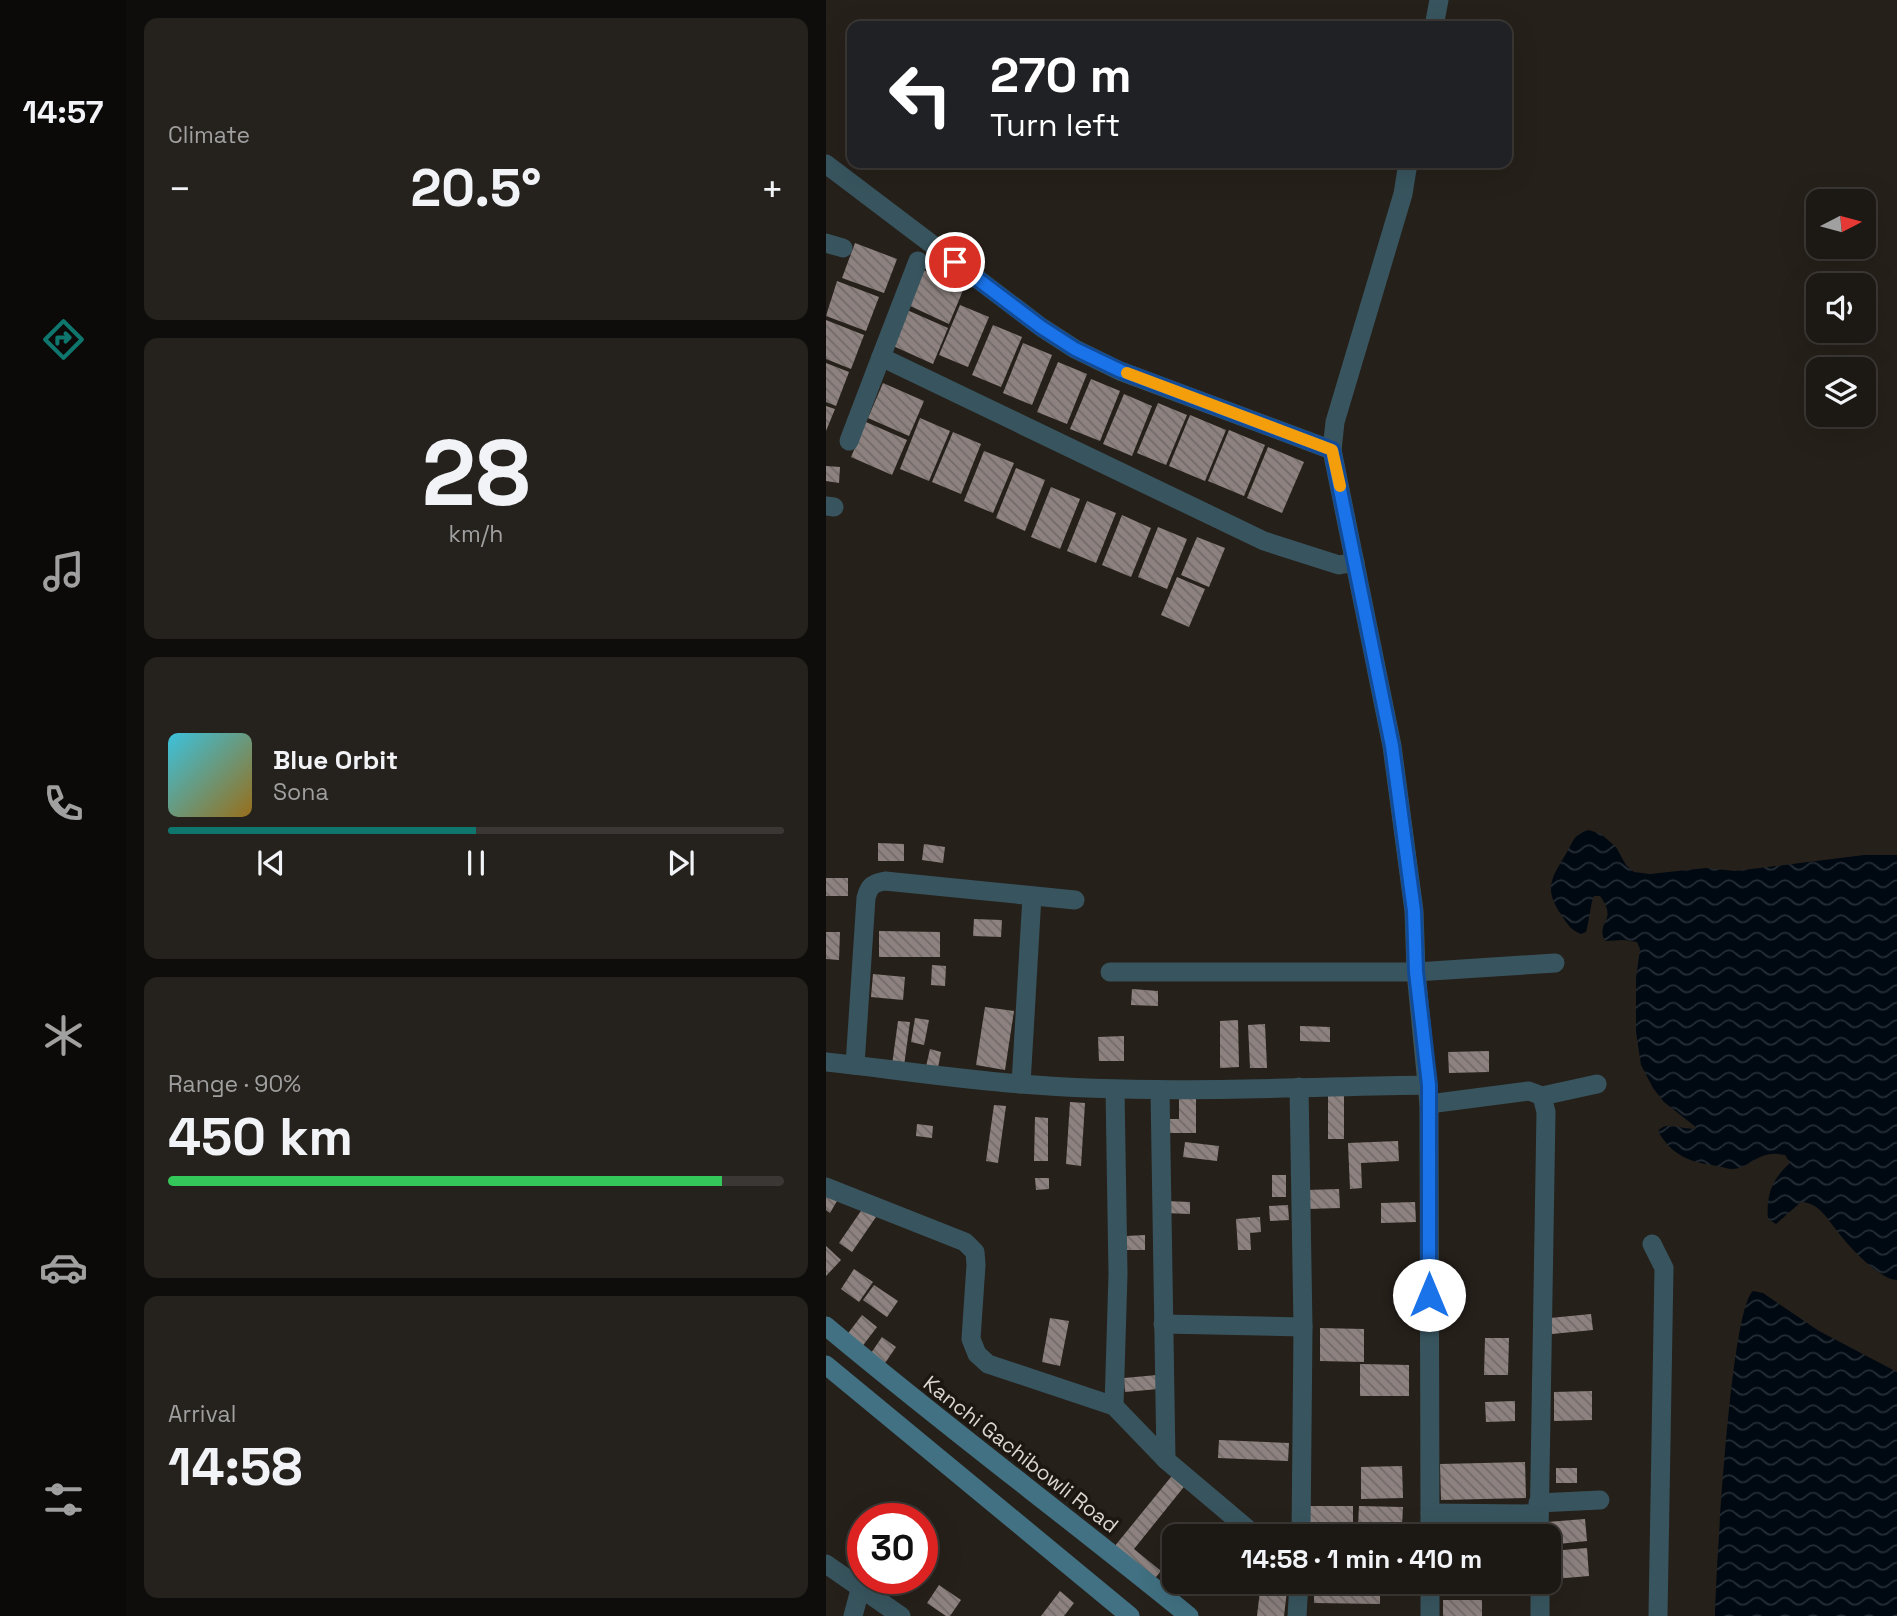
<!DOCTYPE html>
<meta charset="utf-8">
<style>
body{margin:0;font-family:"Space Grotesk",sans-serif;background:#25211d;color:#f1f3f6;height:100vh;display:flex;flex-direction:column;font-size:26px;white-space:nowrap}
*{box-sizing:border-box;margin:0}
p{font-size:23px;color:#a0a0a0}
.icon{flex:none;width:38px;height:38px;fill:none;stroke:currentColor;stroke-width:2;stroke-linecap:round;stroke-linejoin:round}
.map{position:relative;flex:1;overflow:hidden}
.sheet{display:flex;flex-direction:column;gap:18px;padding:18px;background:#0f0d0b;width:700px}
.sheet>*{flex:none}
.banner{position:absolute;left:21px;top:21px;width:665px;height:147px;border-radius:14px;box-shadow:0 7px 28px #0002,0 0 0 2px #3a3734;background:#202124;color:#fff;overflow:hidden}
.needle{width:46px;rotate:84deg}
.buttons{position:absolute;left:980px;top:189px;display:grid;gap:14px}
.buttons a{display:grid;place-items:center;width:70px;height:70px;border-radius:14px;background:#1c1814;box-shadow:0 7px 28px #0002,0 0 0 2px #3a3734;font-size:35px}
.speed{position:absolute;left:21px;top:1503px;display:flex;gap:14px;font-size:35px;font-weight:700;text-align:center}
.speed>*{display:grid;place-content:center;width:91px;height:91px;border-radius:50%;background:#1c1814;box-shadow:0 7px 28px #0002,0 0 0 2px #3a3734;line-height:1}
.speed .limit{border:10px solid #d22;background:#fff;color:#111}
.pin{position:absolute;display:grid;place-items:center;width:60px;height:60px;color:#fff;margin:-30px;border:4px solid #fff;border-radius:50%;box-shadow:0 2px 7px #0007}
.me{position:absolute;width:77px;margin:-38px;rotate:0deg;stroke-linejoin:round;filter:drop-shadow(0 0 5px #0008)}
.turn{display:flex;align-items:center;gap:24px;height:147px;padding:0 28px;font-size:32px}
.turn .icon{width:91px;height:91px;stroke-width:2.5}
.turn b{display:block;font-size:49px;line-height:60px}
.big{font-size:52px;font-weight:800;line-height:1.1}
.sheet .card{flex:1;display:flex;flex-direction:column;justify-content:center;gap:10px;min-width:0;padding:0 24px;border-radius:14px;background:#25211d}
.sheet .dial{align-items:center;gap:0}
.dial b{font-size:91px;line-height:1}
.song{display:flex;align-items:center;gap:21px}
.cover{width:84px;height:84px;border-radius:10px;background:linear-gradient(135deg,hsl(190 70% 55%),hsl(40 70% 35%))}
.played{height:7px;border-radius:4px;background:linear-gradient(90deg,#0f766e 50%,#3a3734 50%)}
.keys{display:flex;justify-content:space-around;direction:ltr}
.heat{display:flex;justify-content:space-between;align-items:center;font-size:38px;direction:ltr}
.charge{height:10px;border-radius:5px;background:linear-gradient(90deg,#34c759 90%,#3a3734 0)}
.trip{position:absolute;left:336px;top:1524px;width:399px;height:70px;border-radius:14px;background:#1c1814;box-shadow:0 7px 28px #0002,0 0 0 2px #3a3734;font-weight:800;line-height:70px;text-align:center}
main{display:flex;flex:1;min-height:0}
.dock{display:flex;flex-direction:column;width:126px;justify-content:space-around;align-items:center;background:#0b0a08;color:#a0a0a0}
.dock .icon{width:49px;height:49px}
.dock .current{color:#0f766e}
.dock b{font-size:32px;color:#f1f3f6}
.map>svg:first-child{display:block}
</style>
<main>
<nav class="dock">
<b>14:57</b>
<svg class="icon current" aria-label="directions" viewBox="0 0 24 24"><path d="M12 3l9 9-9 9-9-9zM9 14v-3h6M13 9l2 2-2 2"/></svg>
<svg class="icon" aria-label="music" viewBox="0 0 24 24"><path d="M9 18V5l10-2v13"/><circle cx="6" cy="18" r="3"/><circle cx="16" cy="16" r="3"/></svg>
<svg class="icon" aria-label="phone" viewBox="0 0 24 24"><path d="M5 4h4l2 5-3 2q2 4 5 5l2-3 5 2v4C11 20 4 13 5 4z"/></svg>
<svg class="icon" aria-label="climate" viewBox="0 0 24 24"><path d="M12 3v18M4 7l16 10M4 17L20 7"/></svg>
<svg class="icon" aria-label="car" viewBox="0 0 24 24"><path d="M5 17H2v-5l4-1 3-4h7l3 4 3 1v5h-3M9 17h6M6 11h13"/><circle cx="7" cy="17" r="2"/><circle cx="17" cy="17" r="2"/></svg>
<svg class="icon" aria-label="filters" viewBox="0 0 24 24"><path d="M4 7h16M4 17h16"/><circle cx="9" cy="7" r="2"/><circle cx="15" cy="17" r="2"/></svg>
</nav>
<section class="sheet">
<div class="card"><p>Climate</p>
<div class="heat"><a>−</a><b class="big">20.5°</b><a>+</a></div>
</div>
<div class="card dial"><b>28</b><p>km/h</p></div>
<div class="card">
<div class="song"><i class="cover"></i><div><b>Blue Orbit</b><p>Sona</p></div></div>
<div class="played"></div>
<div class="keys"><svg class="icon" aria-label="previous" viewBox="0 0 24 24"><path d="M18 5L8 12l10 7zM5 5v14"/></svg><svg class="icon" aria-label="pause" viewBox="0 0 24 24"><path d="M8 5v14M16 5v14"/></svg><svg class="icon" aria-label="next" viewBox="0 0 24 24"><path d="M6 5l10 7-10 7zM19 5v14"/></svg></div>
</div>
<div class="card"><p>Range · 90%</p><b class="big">450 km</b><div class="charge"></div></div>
<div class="card"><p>Arrival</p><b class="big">14:58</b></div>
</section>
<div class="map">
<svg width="1071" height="1616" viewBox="0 0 1071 1616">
<defs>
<pattern id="water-waves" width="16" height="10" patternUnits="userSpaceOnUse" patternTransform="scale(1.75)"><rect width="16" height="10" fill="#000912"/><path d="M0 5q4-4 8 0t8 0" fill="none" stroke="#252c34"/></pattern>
<pattern id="building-back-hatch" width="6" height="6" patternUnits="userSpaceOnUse" patternTransform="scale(1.75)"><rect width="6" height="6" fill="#8d827f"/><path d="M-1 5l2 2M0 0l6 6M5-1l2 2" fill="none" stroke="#726b69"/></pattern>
</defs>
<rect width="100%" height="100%" fill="#26201a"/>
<g fill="url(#water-waves)">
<path d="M763,830L775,834L790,847L800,865L808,872L824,874L880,868L909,871L1038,855H1071V1280C1054,1280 1022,1246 1012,1232C1001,1219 994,1203 975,1202L950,1224L942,1219C940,1195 946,1179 964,1163L959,1155C936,1150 931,1161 913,1168C905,1171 898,1167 891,1166C864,1162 846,1156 832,1131C843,1119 858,1132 871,1128L838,1102L827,1088L815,1065L810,1032V978L814,949L811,942L798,940L779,941C769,921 793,922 774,896H768C765,901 763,923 760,932L755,934C745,930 742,925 736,916C717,888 725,879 741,852C748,840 748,834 763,830Z"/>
<path d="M927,1291L937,1293L993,1331L1071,1372V1616H889C890,1572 904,1310 927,1291Z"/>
</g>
<g fill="url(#building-back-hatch)">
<path d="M29,243L71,259L58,293L16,278Z"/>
<path d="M97,270L138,288L123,324L82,305Z"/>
<path d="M11,281L53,297L40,331L0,316Z"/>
<path d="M134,305L163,317L142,367L113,355Z"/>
<path d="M81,310L122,328L107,364L65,345Z"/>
<path d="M0,320L38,335L25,369L0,359Z"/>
<path d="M167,325L196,337L175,387L146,375Z"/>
<path d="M197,343L226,355L206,405L177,393Z"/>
<path d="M232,362L261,374L241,424L211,412Z"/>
<path d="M0,363L23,372L10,406L0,402Z"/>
<path d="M265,379L294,391L274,441L244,429Z"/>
<path d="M57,383L98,401L83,436L42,418Z"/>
<path d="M298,394L326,406L306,456L277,444Z"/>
<path d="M332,403L361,415L340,465L311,453Z"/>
<path d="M0,406L9,409L0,431Z"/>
<path d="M364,415L400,430L379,481L343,466Z"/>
<path d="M94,418L124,431L103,481L74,469Z"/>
<path d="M40,422L81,440L66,475L25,457Z"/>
<path d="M403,430L439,445L418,496L382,481Z"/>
<path d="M127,432L155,444L135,494L106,482Z"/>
<path d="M442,447L478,462L456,513L421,498Z"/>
<path d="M158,451L188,463L167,513L138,501Z"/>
<path d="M0,466L14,467L13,483L0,481Z"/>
<path d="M190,468L219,480L199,531L170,518Z"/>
<path d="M225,487L254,499L234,549L205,537Z"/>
<path d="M261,501L290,513L270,563L241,551Z"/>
<path d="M296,515L325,528L305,577L276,565Z"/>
<path d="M332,527L361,539L341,589L312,577Z"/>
<path d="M371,537L399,548L383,587L355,575Z"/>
<path d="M351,577L379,589L363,627L335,615Z"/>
<path d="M52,843L78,844V861H52Z"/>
<path d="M98,844L119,847L117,863L96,860Z"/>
<rect x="0" y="878" width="22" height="18"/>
<path d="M148,919L176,920L175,937L147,936Z"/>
<path d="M53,931L114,932V957H53Z"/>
<path d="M0,932H14L13,960L0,959Z"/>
<path d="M106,965L120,966L119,986L105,985Z"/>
<path d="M47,974L79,977L77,1000L45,997Z"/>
<path d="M306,989L332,991V1006L305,1005Z"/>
<path d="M159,1007L188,1011L179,1070L150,1065Z"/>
<path d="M89,1018L103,1020L98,1045L85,1042Z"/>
<path d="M412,1020L413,1067L394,1068V1021Z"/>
<path d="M72,1021L84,1022L78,1066L66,1065Z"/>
<path d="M439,1024L441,1068H424L422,1025Z"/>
<path d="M474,1026L504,1027V1042L474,1041Z"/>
<path d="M298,1036V1061H273L272,1037Z"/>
<path d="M104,1049L115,1052L111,1073L99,1071Z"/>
<path d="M663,1051V1072L623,1073L622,1052Z"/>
<rect x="502" y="1093" width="16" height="46"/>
<path d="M353,1095H370V1133H337V1119H353Z"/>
<path d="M244,1102L259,1103L255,1166L240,1164Z"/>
<path d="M168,1105L180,1106L172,1163L160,1161Z"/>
<path d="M209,1117L222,1118V1161H208Z"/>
<path d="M91,1124L107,1126L106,1138L90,1136Z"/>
<path d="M572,1141L573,1161L535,1163L536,1188L524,1189L522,1143Z"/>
<path d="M359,1142L393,1146L391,1161L357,1157Z"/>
<rect x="446" y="1175" width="14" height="22"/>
<path d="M209,1178H223V1189L210,1190Z"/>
<path d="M513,1189L514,1208L481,1209V1190Z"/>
<path d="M0,1194L11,1201L4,1213L0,1210Z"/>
<path d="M339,1201L364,1202V1214L339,1213Z"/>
<path d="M589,1202L590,1222L555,1223V1203Z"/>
<path d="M462,1205L463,1220L444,1221L443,1206Z"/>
<path d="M37,1208L50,1217L26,1252L13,1243Z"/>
<path d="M434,1217L435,1232L424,1233L425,1250H412L410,1219Z"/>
<path d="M319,1235V1250H301L300,1236Z"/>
<path d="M0,1246L15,1260L0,1276Z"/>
<path d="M28,1269L47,1282L33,1302L15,1289Z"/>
<path d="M48,1285L72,1301L61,1317L37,1300Z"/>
<path d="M765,1314L767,1330L726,1334L724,1318Z"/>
<path d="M36,1315L51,1327L35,1348L20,1336Z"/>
<path d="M224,1318L243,1321L234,1366L216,1362Z"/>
<path d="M494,1328L538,1329V1362L494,1361Z"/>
<path d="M56,1337L70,1347L57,1366L43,1356Z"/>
<path d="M659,1338H683L682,1375H658Z"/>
<path d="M534,1364L583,1365V1396H534Z"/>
<path d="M331,1375L332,1389L299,1392L298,1378Z"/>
<path d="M766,1391V1420L728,1421V1392Z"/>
<path d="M689,1401V1421L660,1422L659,1402Z"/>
<path d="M393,1440L463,1443L462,1461L392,1458Z"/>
<path d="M699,1462L700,1498L615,1500L614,1464Z"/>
<path d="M576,1466L577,1498L535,1499V1467Z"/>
<rect x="730" y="1468" width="21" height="15"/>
<path d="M349,1472L361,1483L308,1549L335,1571L324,1584L284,1552Z"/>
<rect x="481" y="1506" width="46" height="30"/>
<path d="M533,1506L577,1507L576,1526L532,1525Z"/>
<path d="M759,1519L761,1541L723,1545L721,1522Z"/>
<rect x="621" y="1523" width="32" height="13"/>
<path d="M761,1548L763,1576L728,1579L725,1551Z"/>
<path d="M435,1582H462L458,1616H431Z"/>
<path d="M113,1585L135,1600L124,1616H120L101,1603Z"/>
<path d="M488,1588L554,1589V1604L488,1603Z"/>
<path d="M234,1591L248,1603L238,1616H215Z"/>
<rect x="617" y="1600" width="39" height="16"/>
</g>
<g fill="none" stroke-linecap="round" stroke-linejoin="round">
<g stroke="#38555f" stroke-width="19">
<path d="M608,26L613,0"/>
<path d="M0,164L215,327L249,349L294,371L506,450L566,746L588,911L590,972L603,1104L604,1536"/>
<path d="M0,243L17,248"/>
<path d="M92,261L55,357L438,541L513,565L529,562"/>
<path d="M23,441L55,357"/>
<path d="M506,450L509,422L577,194L582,163"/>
<path d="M0,506L8,507"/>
<path d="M284,972H590L729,963"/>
<path d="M0,1062C65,1069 130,1079 195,1084C330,1095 467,1087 602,1085"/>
<path d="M29,1065L40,898C43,886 47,883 59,881L249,900"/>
<path d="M195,1084L206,896"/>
<path d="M473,1087L477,1327L475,1536"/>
<path d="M334,1090L340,1460"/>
<path d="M603,1104L703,1091L716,1096L771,1084"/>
<path d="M0,1187L139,1242L149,1252L150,1265L145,1339L151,1354L162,1364L288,1406L340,1460L430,1536"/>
<path d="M826,1244L838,1268L832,1616"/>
<path d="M337,1324L477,1327"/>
<path d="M288,1406L292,1274L289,1089"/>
<path d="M712,1503L774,1500"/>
<path d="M604,1513L712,1514"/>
<path d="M713,1536L720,1112L716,1096"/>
<path d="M0,1564L75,1616"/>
<path d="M604,1582V1616"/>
<path d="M714,1582V1616"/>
<path d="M27,1616L35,1586"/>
<path d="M471,1616L473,1582"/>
</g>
<g stroke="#417182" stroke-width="19">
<path d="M0,1326C119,1426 243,1518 363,1616"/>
<path d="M0,1365L304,1616"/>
</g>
</g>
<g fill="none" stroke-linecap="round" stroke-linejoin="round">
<g stroke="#114b97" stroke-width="18">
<path id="route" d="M129,262L215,327L249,349L295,371L506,450L566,746L588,911L590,972L603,1085V1295"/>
</g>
<use href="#route" stroke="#1a73e8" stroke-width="12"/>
<path stroke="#f59e0b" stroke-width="12" d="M301,373L506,450L514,486"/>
</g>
<g text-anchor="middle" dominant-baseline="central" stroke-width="7" stroke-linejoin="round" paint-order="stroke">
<g font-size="21" fill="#dad6d2" stroke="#1d1711">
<text transform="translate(195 1454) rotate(38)">Kanchi Gachibowli Road</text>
</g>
</g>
</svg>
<div class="buttons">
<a><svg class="needle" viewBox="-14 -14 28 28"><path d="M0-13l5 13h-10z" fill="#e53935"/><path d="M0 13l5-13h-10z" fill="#a0a0a0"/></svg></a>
<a><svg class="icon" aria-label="sound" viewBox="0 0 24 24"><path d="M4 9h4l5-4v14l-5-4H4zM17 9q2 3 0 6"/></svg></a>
<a><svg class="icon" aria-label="layers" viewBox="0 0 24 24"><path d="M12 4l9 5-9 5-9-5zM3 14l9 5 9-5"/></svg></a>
</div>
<div class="speed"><div class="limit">30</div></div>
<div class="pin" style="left:129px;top:262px;background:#d93025"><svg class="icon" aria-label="arrive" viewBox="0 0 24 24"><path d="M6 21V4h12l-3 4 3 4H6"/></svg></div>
<svg class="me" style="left:603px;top:1295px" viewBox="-20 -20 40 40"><circle r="19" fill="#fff"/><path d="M0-13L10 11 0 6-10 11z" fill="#1a73e8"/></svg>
<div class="trip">14:58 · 1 min · 410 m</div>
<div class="banner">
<div class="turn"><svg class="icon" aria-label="left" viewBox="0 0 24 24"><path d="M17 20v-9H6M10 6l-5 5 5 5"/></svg><div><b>270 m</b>Turn left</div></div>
</div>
</div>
</main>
